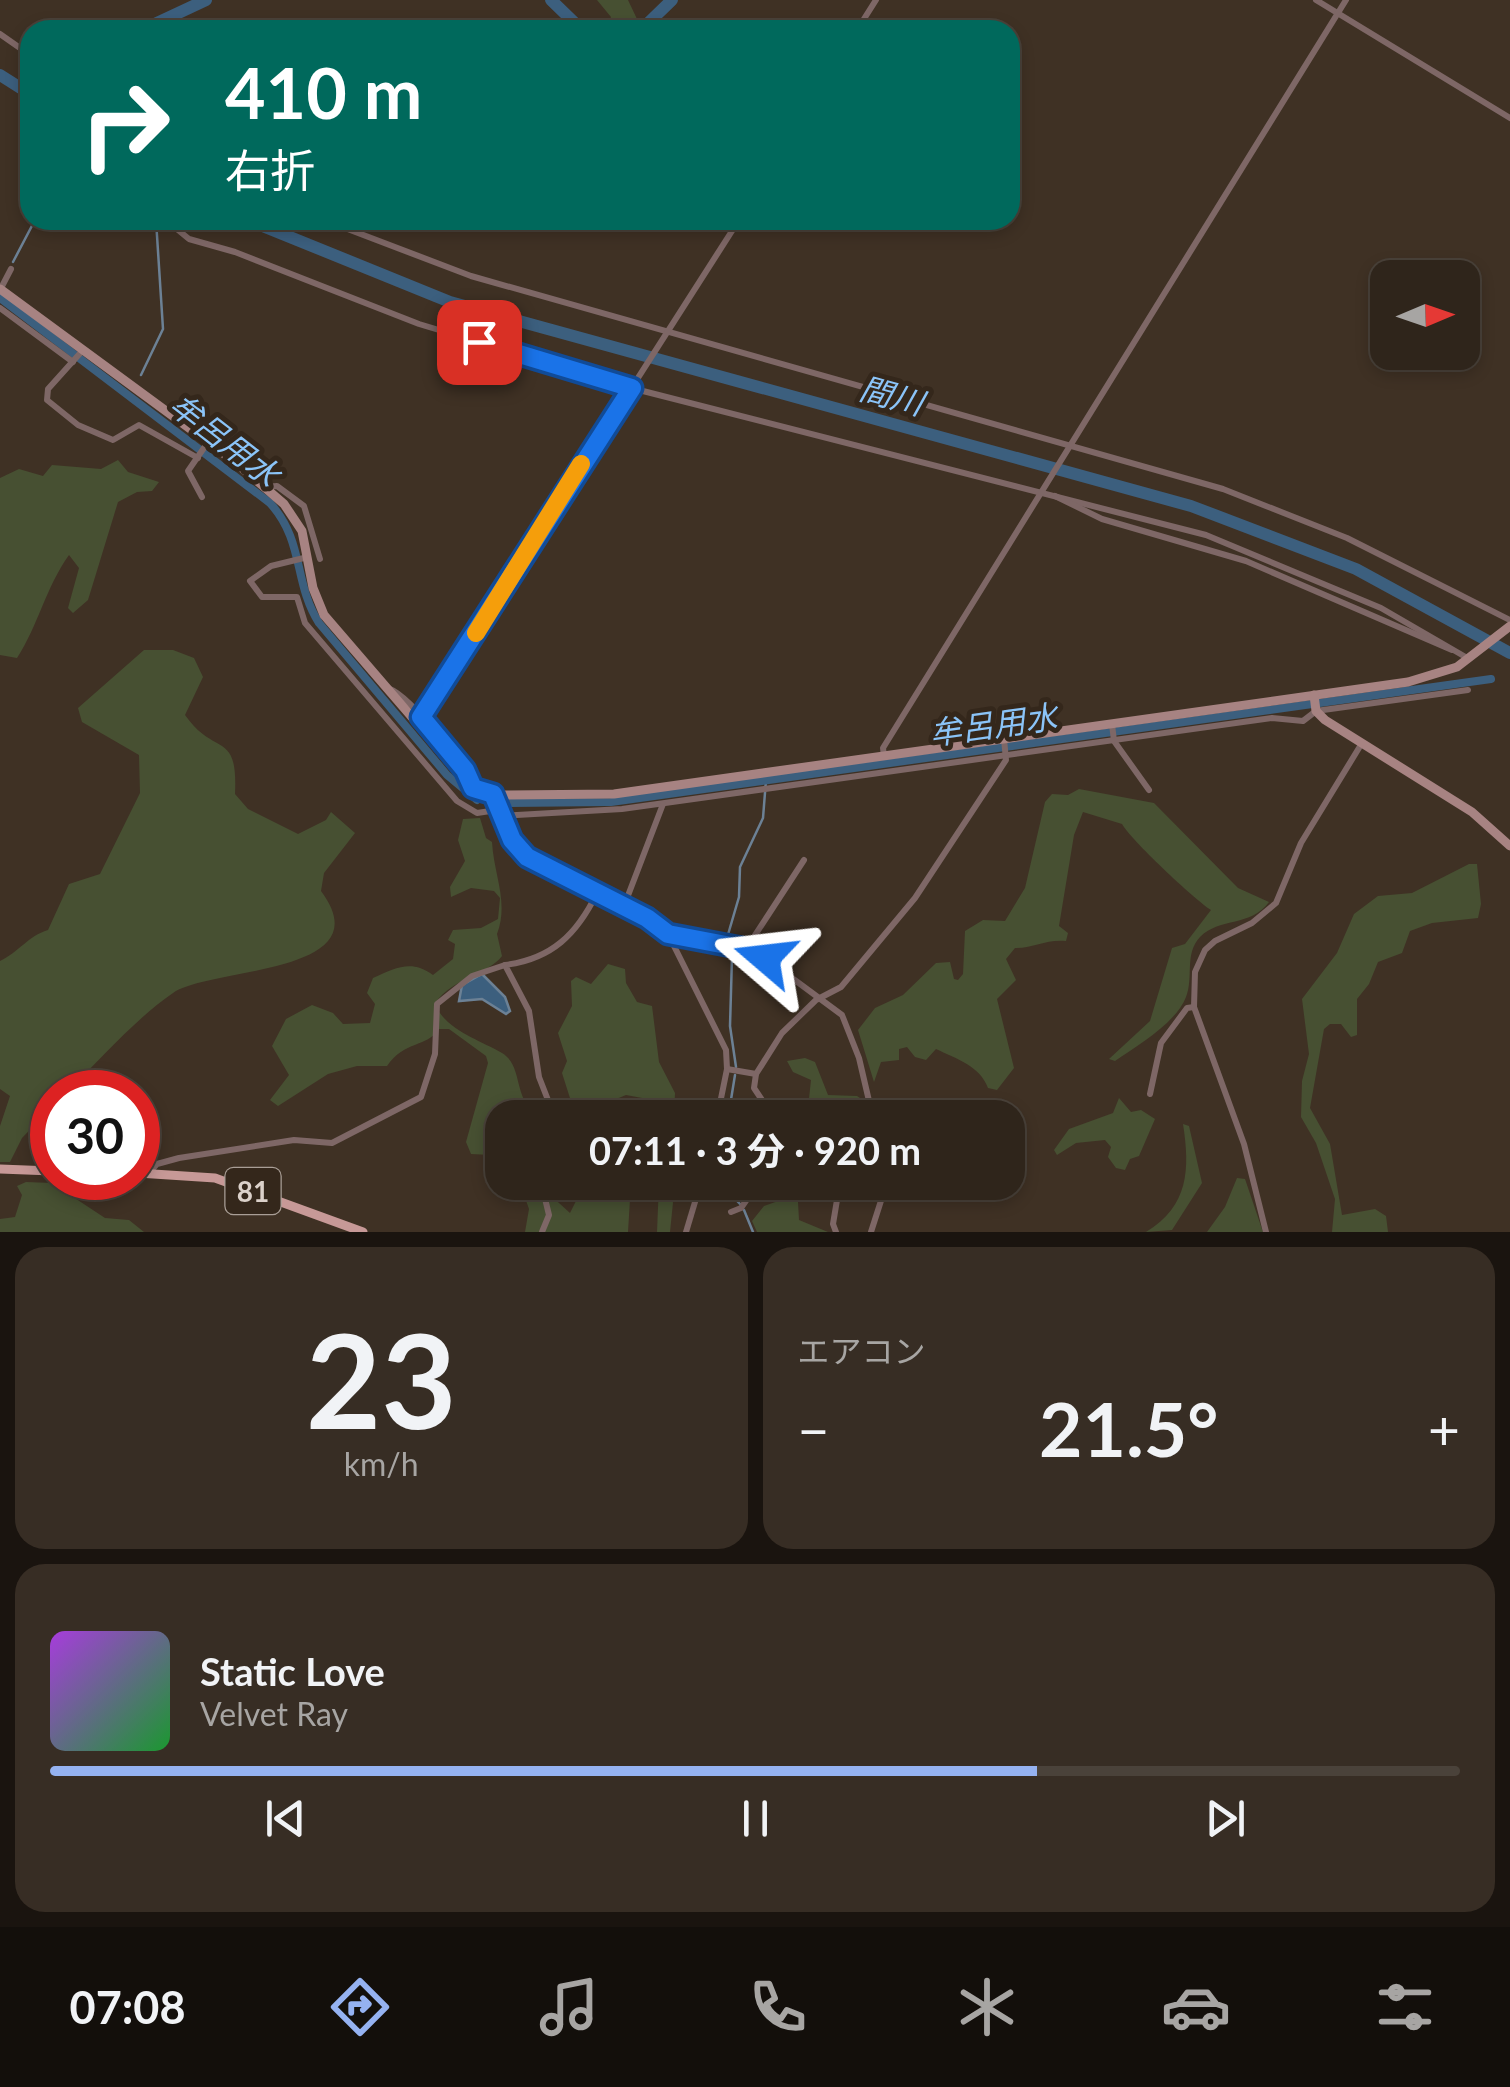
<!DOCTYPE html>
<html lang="ja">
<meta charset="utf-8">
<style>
body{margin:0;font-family:Lato,"Noto Sans JP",sans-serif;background:#372d24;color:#f1f3f6;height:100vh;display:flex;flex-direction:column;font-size:38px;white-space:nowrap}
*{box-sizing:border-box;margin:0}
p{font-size:32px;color:#a7a5a3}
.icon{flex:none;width:55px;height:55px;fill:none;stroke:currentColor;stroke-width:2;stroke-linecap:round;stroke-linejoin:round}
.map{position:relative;height:1232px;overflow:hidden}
.panel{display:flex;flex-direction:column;gap:15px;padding:15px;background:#1a140f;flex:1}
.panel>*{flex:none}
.guide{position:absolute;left:20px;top:20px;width:1000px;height:210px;border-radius:30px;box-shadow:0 5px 15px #0003,0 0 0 2px #4a423a;background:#00695c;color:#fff;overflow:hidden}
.needle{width:65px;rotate:88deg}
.controls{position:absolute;left:1370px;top:260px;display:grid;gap:20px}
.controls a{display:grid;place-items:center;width:110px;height:110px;border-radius:20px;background:#2f251b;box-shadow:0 5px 15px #0003,0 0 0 2px #4a423a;font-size:50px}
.speed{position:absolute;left:30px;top:1070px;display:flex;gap:20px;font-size:50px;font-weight:700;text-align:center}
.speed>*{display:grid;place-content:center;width:130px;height:130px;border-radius:50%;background:#2f251b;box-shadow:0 5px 15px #0003,0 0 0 2px #4a423a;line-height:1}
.speed .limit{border:15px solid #d22;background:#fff;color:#111}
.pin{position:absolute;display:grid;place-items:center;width:85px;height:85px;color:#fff;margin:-42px;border-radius:20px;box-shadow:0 5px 15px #0006}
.me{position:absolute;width:110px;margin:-55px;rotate:287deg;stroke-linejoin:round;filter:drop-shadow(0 0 8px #0008)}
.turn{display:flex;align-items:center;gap:35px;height:210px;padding:0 40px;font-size:45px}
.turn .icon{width:130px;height:130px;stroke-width:2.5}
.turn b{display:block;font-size:70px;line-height:85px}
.big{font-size:75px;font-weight:700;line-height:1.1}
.panel .card{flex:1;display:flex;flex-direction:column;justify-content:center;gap:15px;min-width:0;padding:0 35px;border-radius:30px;background:#372d24}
.panel .dial{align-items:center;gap:0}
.dial b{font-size:130px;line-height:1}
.song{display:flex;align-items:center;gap:30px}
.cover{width:120px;height:120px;border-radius:15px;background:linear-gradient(135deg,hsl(280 70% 55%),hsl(130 70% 35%))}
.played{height:10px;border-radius:5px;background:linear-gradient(90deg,#95b2f1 70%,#4a423a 70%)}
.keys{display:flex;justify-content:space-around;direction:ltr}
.heat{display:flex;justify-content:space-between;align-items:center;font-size:55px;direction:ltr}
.panel .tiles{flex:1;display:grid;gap:15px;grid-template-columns:1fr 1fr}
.card:last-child{grid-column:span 2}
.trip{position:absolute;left:485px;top:1100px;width:540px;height:100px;border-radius:30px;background:#2f251b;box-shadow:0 5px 15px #0003,0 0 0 2px #4a423a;font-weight:700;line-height:100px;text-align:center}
.menu{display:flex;height:160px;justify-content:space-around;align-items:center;background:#130f0b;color:#a7a5a3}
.menu .icon{width:70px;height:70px}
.menu .on{color:#95b2f1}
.menu b{font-size:45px;color:#f1f3f6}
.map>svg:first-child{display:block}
</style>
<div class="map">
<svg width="1510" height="1232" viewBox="0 0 1510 1232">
<rect width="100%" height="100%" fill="#3f3124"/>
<g fill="#475032">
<path d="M597,0H628L637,19L618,26L608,23L611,17Z"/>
<path d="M118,460L128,472L159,482L152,491L137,492L118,502L88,600L73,613L68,608L79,568L69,555C46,587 38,626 17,658L0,655V478L19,469L43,476L52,465L101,469Z"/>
<path d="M144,650H173L194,658L203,677L185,715C215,758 238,729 235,794L248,809L298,834L326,820L331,812L355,833L324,873L321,891C384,975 211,967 173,993C135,1019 100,1060 67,1092H52V1107L22,1138L10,1162H0V1126L10,1096L0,1089V961C19,952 28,936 48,930L69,884L100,874L140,793L139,755L82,722L78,708Z"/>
<path d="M1079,789L1154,803L1238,888L1269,902C1251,927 1220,917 1200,937C1184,954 1194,977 1186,997C1176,1023 1137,1046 1115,1061L1109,1059L1150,1021L1172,948L1185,944L1211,910C1194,899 1130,839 1122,824L1083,812L1074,835L1059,926L1068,933L1066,941C1046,939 1035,948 1015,948L1006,959L1016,980L997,999L1014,1068L997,1090L988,1088C980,1066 957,1059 936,1049L926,1060L915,1057L907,1047L899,1049V1060L881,1062L874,1082L858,1030L875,1008L903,995L936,963L950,962L954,979L958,980L963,974L965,931L983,920L1005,921L1025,888L1045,802L1052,794L1068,795Z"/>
<path d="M480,818L486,838L492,842C494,876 509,902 497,934L502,956C489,974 454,977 435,1003C443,1029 480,1040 502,1053C525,1067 511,1101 541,1117L502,1118V1165L491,1155L471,1154L466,1142L488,1063L486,1056L449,1029H439C426,1048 405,1040 387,1066H357L328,1074L278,1106L270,1100L289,1075L272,1046L286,1019L312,1005L333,1013L343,1024L370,1023L375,1004L367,993L373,978C396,968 411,959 433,975L453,959L455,944L448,940L453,930L481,928L498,919L500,898L494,891L471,888L451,897L450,887L465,861L458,840L463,819Z"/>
<path d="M1469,864H1477L1481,904L1478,918L1432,923L1410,931L1402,953L1378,962L1369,984L1357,999V1035L1351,1037L1341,1024H1330L1324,1029L1310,1108L1330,1144L1342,1215L1375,1209L1386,1216L1388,1232H1332L1335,1199L1316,1143L1301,1117L1302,1081L1309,1054L1302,999L1337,953L1354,914L1378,896L1412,893Z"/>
<path d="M608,964L625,969L626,983L637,1002L652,1006L659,1062L675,1093L674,1117H660L658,1101L626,1095L609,1102L614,1117H576L562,1073L567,1061L558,1033L572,1006L571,981L576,977L591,984Z"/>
<path d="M805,1058L815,1062L828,1095L857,1096L866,1102L869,1117H817L808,1108L811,1080L793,1072L787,1061Z"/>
<path d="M1119,1098L1131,1112L1141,1110L1155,1119L1139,1156L1130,1159L1125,1170L1116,1168L1108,1157L1111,1147L1105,1140L1076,1143L1057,1155L1054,1150L1069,1129L1113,1113Z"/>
<path d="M1183,1124L1189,1126L1202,1183L1172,1230L1146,1232C1189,1206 1190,1169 1183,1124Z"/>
<path d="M1237,1178L1245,1179L1263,1232H1207L1225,1207Z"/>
<path d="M26,1182L52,1183L105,1218L129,1220L144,1232H0V1219L15,1217L22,1195L17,1186Z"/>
<path d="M520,1183H537L570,1213L585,1183H631L628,1232H525L529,1209Z"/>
<path d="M659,1183H675L670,1232H657Z"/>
<path d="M797,1184L799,1220L828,1232H757L752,1221L764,1206L784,1199Z"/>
</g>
<path fill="#3c5f7e" stroke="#6c8195" stroke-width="2.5" d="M482,974L505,997L510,1011L506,1014L482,999L459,1001L462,985Z"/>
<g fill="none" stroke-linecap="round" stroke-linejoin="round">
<g stroke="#6c8195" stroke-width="2.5">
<path d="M13,262L35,220"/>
<path d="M141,375L163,329L156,220"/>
<path d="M736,1067L730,1026L732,957L727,938L739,897L740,867L763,818L766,780"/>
<path d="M728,1118L735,1075"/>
<path d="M719,1182L740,1204"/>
<path d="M744,1210L753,1232"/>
</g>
<g stroke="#3c5f7e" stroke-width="8">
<path d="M0,298L270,503C305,542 293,582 319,623L447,775L477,800"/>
<path d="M501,803L611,802L1491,679"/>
</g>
<g stroke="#3c5f7e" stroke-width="12">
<path d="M551,0L582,30"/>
<path d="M142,30L206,0"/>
<path d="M641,30L672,0"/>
<path d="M0,75L30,94"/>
<path d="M248,220L450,302L1191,506L1356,569L1510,653"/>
</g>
<g stroke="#7e6766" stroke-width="6">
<path d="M1316,0L1510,118"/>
<path d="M597,30V29"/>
<path d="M857,30L876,0"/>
<path d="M0,34L30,55"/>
<path d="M166,220L189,239L235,252L419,324L639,390L1206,535L1381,608L1469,659"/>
<path d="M324,220L471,276L1223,489L1347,538L1510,620"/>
<path d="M0,290L11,269"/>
<path d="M0,308L73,362"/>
<path d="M83,350L48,389L47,400L78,425L113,440L139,425L198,458"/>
<path d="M266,487L277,486L304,506L320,559"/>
<path d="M1055,496L1102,519L1246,561L1452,650"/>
<path d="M202,497L188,471L208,442"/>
<path d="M308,557L271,566L250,581L262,597H297L305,623L457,801L477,813L497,810"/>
<path d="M386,688C405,689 463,764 472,783"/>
<path d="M421,717L739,220"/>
<path d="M1112,724L1114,741L1149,790"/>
<path d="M884,756L883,748L1346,0"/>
<path d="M493,795L512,840L527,857L668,934L726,1050L727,1069L717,1118"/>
<path d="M499,816L622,809L1272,718L1303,721L1316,711L1468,690"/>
<path d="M624,906L663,804"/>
<path d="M669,934L743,947L765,958L842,1015L859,1058L873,1118"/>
<path d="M746,949L804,860"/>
<path d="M727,1069L756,1074"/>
<path d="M1150,1094L1161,1043L1187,1008L1194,1007"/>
<path d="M555,1118L539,1077L529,1011L505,965C552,959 577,934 597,893"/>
<path d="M774,1118L754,1088L756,1074L782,1033L816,1000L841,987L915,898L1006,760L1004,739"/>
<path d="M149,1173L157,1164L179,1158L294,1140L332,1143L421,1097L435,1054L437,1004L472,976L505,965"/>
<path d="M541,1182L549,1215L542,1232"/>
<path d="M731,1212L741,1208L759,1182"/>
<path d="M686,1232L701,1182"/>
<path d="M836,1232L833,1224L840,1182"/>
<path d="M871,1232L887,1182"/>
<path d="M1266,1232L1244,1144L1194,1007L1195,972L1205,950L1215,941L1252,923L1276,903L1301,843L1362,743"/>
</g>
<g stroke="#a78382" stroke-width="9">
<path d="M0,289L234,461L284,504L302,531L313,588L324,615L473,788L504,795L614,794L1408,682L1457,667L1510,626"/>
<path d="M1314,695L1316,711L1325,720L1472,812L1510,846"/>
</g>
<g stroke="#c79997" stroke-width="9">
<path d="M0,1169L52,1171"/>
<path d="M138,1173L215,1178L363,1232"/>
</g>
</g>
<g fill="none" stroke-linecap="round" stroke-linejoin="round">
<g stroke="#114b97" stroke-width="25">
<path id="route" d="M479,342L632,388L421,717L465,770L473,788L493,794L512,840L527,857L647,918L668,934L742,948L765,958"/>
</g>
<use href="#route" stroke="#1a73e8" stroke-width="18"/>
<path stroke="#f59e0b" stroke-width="18" d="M476,633L581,464"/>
</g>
<g text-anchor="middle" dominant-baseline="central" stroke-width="10" stroke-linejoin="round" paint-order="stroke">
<rect fill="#34271b" stroke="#a99e96" stroke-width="2.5" x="225.5" y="1168" width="55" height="46" rx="8"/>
<g font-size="28" font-weight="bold" fill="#dbd1ca">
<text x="253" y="1191">81</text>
</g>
<g font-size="32" font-style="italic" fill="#8bc4f8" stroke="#34271b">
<text transform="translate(892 395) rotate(15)">間川</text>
<text transform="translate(225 439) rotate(38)">牟呂用水</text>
<text transform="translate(993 724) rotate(-8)">牟呂用水</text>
</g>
</g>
</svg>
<div class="controls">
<a><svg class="needle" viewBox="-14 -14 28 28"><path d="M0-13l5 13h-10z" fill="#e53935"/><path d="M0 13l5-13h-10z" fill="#a7a5a3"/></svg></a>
</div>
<div class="speed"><div class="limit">30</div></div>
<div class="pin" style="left:479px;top:342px;background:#d93025"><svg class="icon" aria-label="arrive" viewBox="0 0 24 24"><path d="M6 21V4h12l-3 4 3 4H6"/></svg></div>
<svg class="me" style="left:765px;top:958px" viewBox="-20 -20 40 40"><path d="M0-17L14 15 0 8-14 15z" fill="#1a73e8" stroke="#fff" stroke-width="4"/></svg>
<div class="trip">07:11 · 3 分 · 920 m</div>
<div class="guide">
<div class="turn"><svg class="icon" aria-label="right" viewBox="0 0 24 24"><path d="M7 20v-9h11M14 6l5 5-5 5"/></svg><div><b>410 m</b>右折</div></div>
</div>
</div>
<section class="panel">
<div class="tiles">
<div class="card dial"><b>23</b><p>km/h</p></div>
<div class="card"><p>エアコン</p>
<div class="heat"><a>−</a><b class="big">21.5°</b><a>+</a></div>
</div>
<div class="card">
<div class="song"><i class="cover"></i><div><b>Static Love</b><p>Velvet Ray</p></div></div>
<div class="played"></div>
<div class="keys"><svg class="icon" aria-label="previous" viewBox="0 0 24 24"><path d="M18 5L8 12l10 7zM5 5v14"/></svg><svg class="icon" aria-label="pause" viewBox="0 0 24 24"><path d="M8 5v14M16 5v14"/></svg><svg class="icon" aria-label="next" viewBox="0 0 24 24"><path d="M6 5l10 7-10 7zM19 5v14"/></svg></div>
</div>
</div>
</section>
<nav class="menu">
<b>07:08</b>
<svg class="icon on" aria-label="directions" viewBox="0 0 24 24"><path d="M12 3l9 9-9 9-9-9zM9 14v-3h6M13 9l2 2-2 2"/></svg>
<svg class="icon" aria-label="music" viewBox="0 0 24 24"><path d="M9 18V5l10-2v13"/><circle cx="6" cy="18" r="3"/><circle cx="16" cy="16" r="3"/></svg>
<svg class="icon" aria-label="phone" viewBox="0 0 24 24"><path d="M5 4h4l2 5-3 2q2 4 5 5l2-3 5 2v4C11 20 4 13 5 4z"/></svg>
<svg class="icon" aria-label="climate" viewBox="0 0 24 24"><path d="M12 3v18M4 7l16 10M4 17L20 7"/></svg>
<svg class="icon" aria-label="car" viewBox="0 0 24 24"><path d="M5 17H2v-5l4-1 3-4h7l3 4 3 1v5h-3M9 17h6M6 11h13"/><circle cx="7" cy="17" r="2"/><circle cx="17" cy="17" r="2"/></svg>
<svg class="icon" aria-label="filters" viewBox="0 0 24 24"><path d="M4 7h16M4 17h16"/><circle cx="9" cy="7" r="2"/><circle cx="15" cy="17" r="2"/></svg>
</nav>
